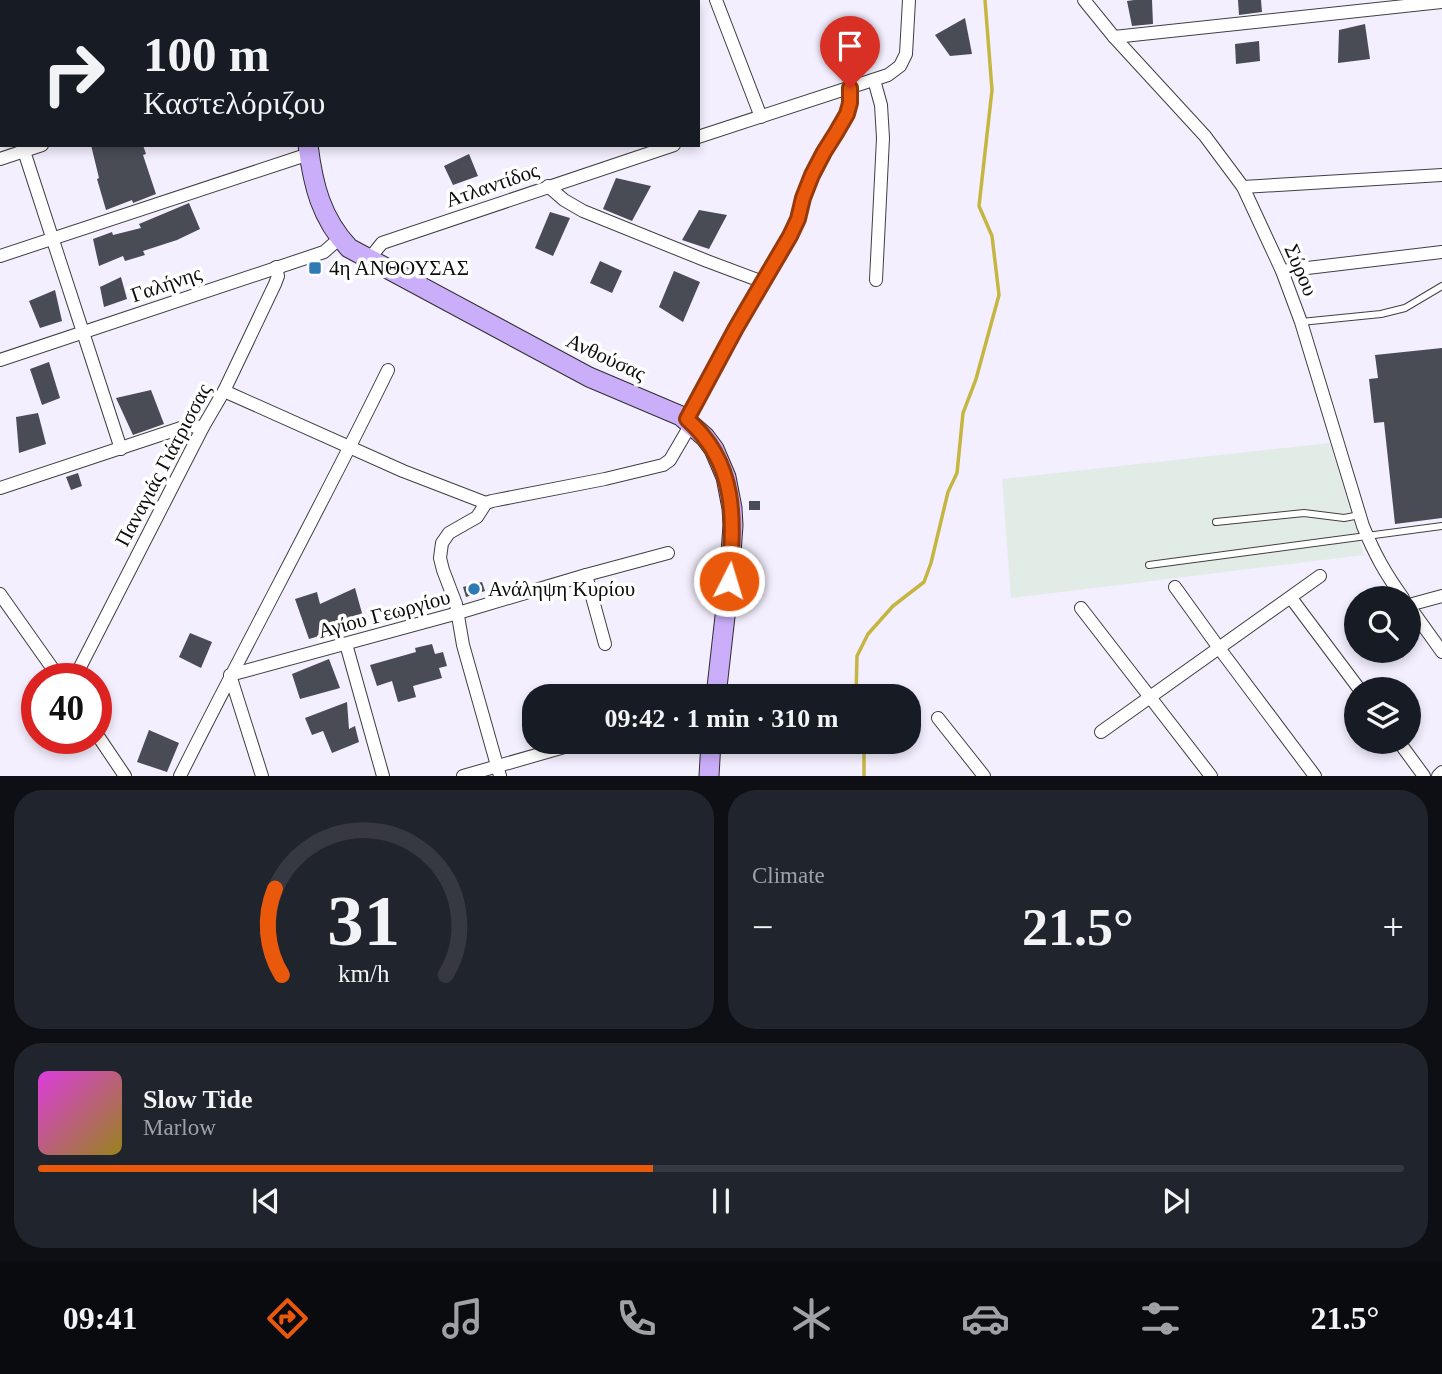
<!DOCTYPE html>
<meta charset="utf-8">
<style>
body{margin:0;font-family:Georgia,serif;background:#20242c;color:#f1f3f6;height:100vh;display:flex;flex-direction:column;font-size:26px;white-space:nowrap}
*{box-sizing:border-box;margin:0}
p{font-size:23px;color:#9ea1a6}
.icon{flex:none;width:38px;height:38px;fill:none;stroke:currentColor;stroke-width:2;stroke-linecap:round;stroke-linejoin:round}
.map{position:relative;height:776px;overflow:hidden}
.details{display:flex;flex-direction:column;gap:14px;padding:14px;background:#0d0f14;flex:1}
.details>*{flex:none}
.top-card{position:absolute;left:0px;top:0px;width:700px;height:147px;box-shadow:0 4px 10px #0003;background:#171b24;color:#f1f3f6;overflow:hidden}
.tools{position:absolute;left:1344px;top:586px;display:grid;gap:14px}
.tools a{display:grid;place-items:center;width:77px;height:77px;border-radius:50%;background:#171b24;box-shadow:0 4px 10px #0003;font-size:35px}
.speed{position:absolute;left:21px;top:663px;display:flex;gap:14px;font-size:35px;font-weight:700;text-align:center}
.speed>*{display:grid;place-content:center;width:91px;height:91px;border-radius:50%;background:#171b24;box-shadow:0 4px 10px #0003;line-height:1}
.speed .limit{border:10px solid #d22;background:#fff;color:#111}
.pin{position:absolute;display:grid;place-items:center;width:60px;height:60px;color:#fff;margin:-72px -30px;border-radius:50% 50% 50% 0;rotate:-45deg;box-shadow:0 0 7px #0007}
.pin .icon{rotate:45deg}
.me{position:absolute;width:77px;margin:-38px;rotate:5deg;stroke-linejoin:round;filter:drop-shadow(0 0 5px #0008)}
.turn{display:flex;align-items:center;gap:24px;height:147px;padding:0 28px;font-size:32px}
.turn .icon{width:91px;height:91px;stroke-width:2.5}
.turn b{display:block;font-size:49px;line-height:60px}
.big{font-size:52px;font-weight:700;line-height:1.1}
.details .widget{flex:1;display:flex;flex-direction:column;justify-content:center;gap:10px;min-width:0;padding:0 24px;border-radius:28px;background:#20242c}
.details .dial{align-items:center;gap:0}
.dial svg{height:182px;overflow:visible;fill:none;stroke:#363941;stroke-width:7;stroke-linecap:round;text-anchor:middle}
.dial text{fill:#f1f3f6;stroke:none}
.song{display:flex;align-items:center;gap:21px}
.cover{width:84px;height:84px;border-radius:10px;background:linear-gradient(135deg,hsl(300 70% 55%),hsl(50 70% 35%))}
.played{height:7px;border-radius:4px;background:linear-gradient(90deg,#ea580c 45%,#363941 45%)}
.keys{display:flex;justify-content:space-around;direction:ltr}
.heat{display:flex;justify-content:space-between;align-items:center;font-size:38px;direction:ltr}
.details .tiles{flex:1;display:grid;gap:14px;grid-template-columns:1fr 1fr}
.widget:last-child{grid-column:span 2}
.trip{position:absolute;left:522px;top:684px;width:399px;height:70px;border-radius:28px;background:#171b24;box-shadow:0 4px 10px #0003;font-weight:700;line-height:70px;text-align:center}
.tab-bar{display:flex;height:112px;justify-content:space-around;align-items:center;background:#090b0e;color:#9ea1a6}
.tab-bar .icon{width:49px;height:49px}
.tab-bar .active{color:#ea580c}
.tab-bar b{font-size:32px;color:#f1f3f6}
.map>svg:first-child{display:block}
</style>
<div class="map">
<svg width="1442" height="776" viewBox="0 0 1442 776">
<rect width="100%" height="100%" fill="#f3effe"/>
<path fill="#e2ece6" d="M1330,443L1364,555L1011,598L1002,479Z"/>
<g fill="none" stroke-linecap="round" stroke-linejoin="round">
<g stroke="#c5b642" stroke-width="3.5">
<path d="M856,696L857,656L868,634L893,606L924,582L931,563L948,492L957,473L963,413L976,379L999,295L992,236L979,206L992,90L985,0"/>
<path d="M864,742V776"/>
</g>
</g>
<g fill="#4a4c55">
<path d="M1134,0H1152L1153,24L1132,26L1127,1Z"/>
<path d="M1238,0H1261L1262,12L1239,15Z"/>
<path d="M965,18L972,54L950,56L935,35Z"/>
<path d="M1365,24L1370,59L1338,63L1339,30Z"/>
<path d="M1259,41L1260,61L1236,64L1235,44Z"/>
<path d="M91,145H143L146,154L143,155L156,194L133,203L132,200L106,210L97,179L99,178Z"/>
<path d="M469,154L478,176L453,185L444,166Z"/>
<path d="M616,178L651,186L632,221L603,209Z"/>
<path d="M189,203L200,229L177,240L143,251L145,255L125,261L123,256L99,266L93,239L112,232L113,235L141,228L139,224Z"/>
<path d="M699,210L727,215L709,249L682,240Z"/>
<path d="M550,212L570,218L553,256L535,248Z"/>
<path d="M600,261L622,271L612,293L590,283Z"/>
<path d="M674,271L700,282L683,322L659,307Z"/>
<path d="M121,277L127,299L104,307L100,287Z"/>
<path d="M55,290L62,321L40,328L29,301Z"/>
<path d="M1442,348V518L1395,524L1384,422L1374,423L1369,379L1378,378L1375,355Z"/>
<path d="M49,362L60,398L42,405L30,369Z"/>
<path d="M151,390L164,424L133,435L116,398Z"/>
<path d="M38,413L46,444L19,453L16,417Z"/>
<path d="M78,473L82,486L71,490L66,477Z"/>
<rect x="749" y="501" width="11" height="9"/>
<path d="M482,582L485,591L466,597L463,587Z"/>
<path d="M355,588L365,624L337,633L336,631L309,639L295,599L317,592L320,604Z"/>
<path d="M190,633L212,642L201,668L179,657Z"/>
<path d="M432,644L435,654L443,652L447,666L439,668L442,678L413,686L416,697L398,702L392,681L377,686L370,665L416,652L415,648Z"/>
<path d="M329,659L340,688L300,699L292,674Z"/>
<path d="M347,702L349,729L355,726L359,742L332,753L323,731L312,735L305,718Z"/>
<path d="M149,730L179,743L167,772L137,762Z"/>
</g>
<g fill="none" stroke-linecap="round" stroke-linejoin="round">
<g stroke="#404040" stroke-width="8">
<g id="lane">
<path d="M1301,322L1381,314L1405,308L1442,286"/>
<path d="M1216,522L1304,513L1344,518L1360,515"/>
<path d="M1149,565L1442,526"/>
</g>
</g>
<g stroke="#404040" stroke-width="14">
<g id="street">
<path d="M604,0L605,2"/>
<path d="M716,0L761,117"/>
<path d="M1084,0L1114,37L1205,136L1243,187L1282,271L1301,322L1363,526C1375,555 1385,573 1403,598"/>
<path d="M352,2L358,0"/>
<path d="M1114,37L1442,2"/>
<path d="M0,64L2,71"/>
<path d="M874,80L881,105L883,138L876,280"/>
<path d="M698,137L888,75L900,66L906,54L909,0"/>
<path d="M22,145L121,449"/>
<path d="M0,159L42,145"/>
<path d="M548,186L564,200L583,211L707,261L763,282"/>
<path d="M1243,187L1442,175"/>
<path d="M0,256L309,154"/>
<path d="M369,259L382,243L674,145"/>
<path d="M1282,271L1442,252"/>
<path d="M0,360L324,252L340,238"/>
<path d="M224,391L403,471L486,503"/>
<path d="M687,420L735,328L790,236L798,219L803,198L812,175L824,152L837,133L847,114L850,103V88"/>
<path d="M0,488L187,426L203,427"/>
<path d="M586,575L605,644"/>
<path d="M1175,587L1219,648L1315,776"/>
<path d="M0,594L60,679"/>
<path d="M1291,598L1360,690"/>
<path d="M1409,605L1442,596"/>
<path d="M1409,606L1442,652"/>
<path d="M1081,608L1211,776"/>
<path d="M346,644L383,776"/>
<path d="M74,679L203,427L224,391L275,284L278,276L276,267"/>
<path d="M938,718L984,776"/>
<path d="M1101,732L1320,576"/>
<path d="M96,733L125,776"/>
<path d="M1399,742L1424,776"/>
<path d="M180,776C248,640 321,507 388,370"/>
<path d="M262,776L230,675L458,613L586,575L668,553"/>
<path d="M463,776L582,742"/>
<path d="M500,776L463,645L456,604L443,570L440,558L442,543L449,533L477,517L486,503L492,501L605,479L663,465L670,460L691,424"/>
<path d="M1438,776L1442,772"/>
</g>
</g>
<g stroke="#2f2f2f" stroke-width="21">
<g id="secondary">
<path d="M290,0V2"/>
<path d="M308,145C313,185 321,218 349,248L589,377L681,416L705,437L714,449L726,477L732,508L733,525L729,581L716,696"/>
<path d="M709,776L711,742"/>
</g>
</g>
<use href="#lane" stroke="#fff" stroke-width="6"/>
<use href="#street" stroke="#fff" stroke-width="12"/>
<use href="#secondary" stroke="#caaefa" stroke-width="19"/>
</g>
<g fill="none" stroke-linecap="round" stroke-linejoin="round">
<g stroke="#983908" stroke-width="18">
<path id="route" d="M729,581C734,519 738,464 687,419L736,328L790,236L798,219L803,198L812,175L824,152L836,133L847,114L850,103V88"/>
</g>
<use href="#route" stroke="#ea580c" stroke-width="12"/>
</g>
<g fill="#2e7ab5" stroke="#fff" stroke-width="2.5">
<rect x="308" y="261" width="14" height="14" rx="3.5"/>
<circle cx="474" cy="589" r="7"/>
</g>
<g text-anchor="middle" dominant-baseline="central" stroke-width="7" stroke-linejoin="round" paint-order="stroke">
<g font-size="21" fill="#0d0d0d" stroke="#fff">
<text transform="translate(492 185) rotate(-19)">Ατλαντίδος</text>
<text transform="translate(1301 270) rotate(67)">Σύρου</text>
<text transform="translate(166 284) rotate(-19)">Γαλήνης</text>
<text transform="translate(606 357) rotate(25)">Ανθούσας</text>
<text transform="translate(163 465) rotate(-62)">Παναγιάς Γιάτρισσας</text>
<text transform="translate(384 614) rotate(-15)">Αγίου Γεωργίου</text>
</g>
<g font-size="21" fill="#0d0d0d" stroke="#fff" text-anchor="start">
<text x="329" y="268">4η ΑΝΘΟΥΣΑΣ</text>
<text x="488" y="589">Ανάληψη Κυρίου</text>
</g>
</g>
</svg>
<div class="tools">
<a><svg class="icon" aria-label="search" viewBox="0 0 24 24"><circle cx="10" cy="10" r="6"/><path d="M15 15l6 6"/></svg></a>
<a><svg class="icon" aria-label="layers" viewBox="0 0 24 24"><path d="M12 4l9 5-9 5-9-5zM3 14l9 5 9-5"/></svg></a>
</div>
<div class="speed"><div class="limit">40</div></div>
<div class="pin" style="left:850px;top:88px;background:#d93025"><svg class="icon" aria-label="arrive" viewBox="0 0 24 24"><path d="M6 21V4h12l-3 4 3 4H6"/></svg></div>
<svg class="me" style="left:729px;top:581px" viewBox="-20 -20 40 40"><circle r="17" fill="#ea580c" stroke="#fff" stroke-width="3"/><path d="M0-11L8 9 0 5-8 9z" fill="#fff"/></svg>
<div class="trip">09:42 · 1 min · 310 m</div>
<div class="top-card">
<div class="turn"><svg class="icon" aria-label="right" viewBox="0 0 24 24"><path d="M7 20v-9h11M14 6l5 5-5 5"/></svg><div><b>100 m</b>Καστελόριζου</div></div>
</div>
</div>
<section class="details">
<div class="tiles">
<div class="widget dial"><svg viewBox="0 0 100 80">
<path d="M14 69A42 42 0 1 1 86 69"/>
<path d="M14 69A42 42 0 0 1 11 31" stroke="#ea580c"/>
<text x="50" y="56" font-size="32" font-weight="700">31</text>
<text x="50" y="72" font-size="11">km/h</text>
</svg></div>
<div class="widget"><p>Climate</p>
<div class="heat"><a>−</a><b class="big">21.5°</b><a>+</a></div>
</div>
<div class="widget">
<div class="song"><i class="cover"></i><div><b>Slow Tide</b><p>Marlow</p></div></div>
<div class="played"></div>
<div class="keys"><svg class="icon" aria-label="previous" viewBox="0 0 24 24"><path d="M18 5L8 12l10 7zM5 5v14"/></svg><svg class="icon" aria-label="pause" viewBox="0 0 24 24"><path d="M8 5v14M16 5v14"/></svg><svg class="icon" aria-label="next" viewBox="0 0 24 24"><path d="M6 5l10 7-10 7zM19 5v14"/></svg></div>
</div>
</div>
</section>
<nav class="tab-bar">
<b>09:41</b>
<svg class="icon active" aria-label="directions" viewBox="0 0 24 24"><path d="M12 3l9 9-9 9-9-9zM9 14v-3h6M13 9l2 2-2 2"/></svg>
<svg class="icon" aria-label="music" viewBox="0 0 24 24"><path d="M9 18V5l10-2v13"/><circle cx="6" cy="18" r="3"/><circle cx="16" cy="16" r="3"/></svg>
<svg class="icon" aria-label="phone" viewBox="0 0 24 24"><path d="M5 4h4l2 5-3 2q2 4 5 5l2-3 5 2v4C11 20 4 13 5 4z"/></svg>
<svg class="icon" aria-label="climate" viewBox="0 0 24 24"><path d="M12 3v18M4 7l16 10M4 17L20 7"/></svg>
<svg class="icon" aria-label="car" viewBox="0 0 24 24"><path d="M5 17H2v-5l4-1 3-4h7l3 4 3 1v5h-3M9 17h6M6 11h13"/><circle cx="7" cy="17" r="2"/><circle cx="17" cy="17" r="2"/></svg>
<svg class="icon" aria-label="filters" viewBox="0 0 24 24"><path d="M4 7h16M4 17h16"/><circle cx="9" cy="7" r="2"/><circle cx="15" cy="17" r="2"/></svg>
<b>21.5°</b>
</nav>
